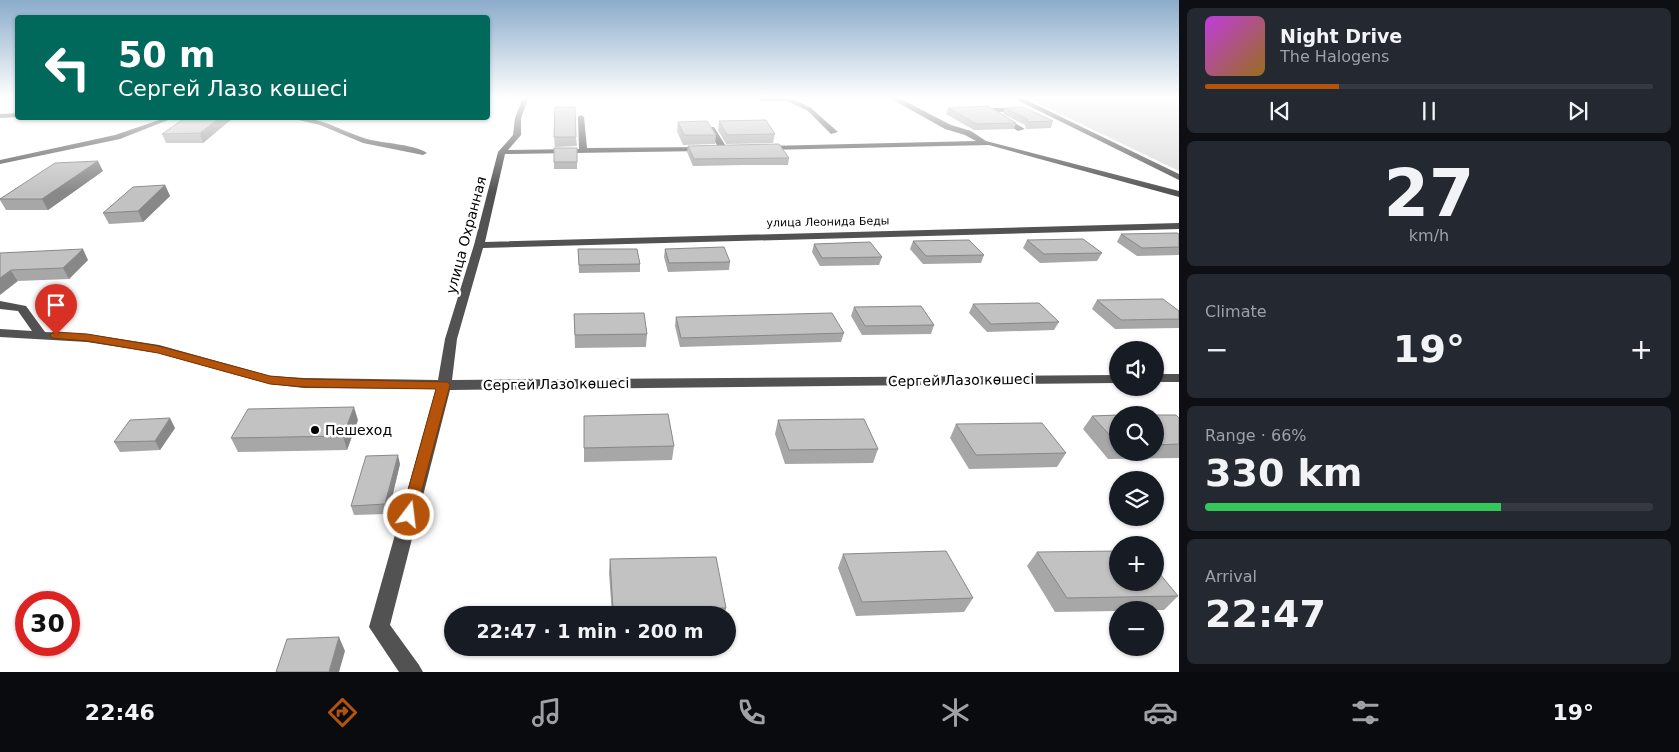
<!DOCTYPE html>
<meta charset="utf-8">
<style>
body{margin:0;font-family:"DejaVu Sans",sans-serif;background:#242831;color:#f1f3f6;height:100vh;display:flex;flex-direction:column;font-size:19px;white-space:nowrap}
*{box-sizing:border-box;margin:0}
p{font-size:16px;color:#9ea1a6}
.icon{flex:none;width:28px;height:28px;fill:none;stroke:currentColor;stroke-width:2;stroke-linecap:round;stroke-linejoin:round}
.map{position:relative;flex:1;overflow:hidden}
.panel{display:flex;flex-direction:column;gap:8px;padding:8px;background:#0d0f14;width:500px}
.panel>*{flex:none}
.banner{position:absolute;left:15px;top:15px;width:475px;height:105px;border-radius:5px;box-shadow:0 1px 4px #0004;background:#00695c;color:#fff;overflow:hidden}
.buttons{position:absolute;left:1109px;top:341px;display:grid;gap:10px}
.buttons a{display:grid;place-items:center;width:55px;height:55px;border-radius:50%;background:#171b24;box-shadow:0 1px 4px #0004;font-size:25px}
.speed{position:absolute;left:15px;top:591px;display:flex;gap:10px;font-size:25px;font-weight:700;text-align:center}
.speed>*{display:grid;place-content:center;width:65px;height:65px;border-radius:50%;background:#171b24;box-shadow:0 1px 4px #0004;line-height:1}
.speed .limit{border:8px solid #d22;background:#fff;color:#111}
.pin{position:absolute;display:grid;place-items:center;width:42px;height:42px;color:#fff;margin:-51px -21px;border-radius:50% 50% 50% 0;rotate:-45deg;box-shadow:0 0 5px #0007}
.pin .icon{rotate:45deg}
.me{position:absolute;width:55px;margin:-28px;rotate:15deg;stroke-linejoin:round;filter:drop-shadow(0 0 4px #0008)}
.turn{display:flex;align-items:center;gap:18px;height:105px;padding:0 20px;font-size:22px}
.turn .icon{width:65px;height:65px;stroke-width:2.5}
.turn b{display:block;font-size:35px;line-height:42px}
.big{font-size:38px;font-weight:700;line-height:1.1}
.panel .tile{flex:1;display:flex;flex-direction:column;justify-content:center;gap:8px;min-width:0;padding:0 18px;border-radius:8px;background:#242831}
.panel .dial{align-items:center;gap:0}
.dial b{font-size:65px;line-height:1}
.song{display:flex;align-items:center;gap:15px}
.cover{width:60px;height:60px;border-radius:8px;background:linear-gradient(135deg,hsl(290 70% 55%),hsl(40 70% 35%))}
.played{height:5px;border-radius:2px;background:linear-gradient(90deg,#b45309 30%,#363941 30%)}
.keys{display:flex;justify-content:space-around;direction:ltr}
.heat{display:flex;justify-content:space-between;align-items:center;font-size:28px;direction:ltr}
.charge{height:8px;border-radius:4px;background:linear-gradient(90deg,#34c759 66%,#363941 0)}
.trip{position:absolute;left:444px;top:606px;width:292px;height:50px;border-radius:25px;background:#171b24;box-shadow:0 1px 4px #0004;font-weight:700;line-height:50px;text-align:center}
.tab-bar{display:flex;height:80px;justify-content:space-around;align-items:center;background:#090b0e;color:#9ea1a6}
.tab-bar .icon{width:35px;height:35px}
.tab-bar .active{color:#b45309}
.tab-bar b{font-size:22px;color:#f1f3f6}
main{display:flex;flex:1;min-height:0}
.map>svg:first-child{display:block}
</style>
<main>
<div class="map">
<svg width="1179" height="672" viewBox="0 0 1179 672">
<rect width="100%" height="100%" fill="#fff"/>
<path fill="#d9d9d9" d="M1025,97H1179V171Z"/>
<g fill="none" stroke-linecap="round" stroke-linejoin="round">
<g fill="#525252" fill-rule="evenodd">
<path d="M523,97H529L521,118V135L508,150L579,149L578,117L581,115L584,117L587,148L703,147L707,149L703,151L505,154L485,242L1179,223V229L483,248L457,339L452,380L1118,375V383L450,390L390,625L419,665L423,672H399L369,627L436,389L304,388L270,384L158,353L87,342L0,337V329L32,331L18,311L0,309V301L26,306L45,332L87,334L159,345L270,376L304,378L438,380L445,339L474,245L498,152L513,135L515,118Z"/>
<path d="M760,97H789L811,108L838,132L831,134L807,110L786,101H761L758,99Z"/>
<path d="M888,97H897L951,125L971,131L986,141L1179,191V197L989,145L766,150L762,148L766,146L976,141L965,135L945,129Z"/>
<path d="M1011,97H1020L1179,174V180Z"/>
<path d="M988,108H1024V110L1022,111L996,112L1025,129L1018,131L986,111L985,110Z"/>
<path d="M18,113V117L0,118V114Z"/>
<path d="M165,118H173L120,139L0,164V160L115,135Z"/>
<path d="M290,118C319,114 343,133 371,140C385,143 416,145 427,153L423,155L363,143L320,125Z"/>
<path d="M708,127H714L727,148L726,150H720L707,129Z"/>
<rect x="1155" y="374" width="24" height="8"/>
</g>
</g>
<g fill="#a7a7a7">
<path d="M948,108L1016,123L1014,129L974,130L946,114Z"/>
<path d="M1005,108L1053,121L1051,128L1026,129L1025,125L1003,114Z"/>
<path d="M185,118H233L203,143H166L162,134Z"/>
<path d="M719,121L775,134L773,143L726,144L718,130Z"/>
<path d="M678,122L716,135L715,144L683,145L677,131Z"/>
<path d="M554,137H576L577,146L555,147Z"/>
<path d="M688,146L789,158L788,165H742L693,166L687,152Z"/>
<rect x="554" y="148" width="23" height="21"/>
<path d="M103,171L48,210H6L0,200V199Z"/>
<path d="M165,185L170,196L143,222L109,224L103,213Z"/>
<path d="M1121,234H1179V255L1137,256L1117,242Z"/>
<path d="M1027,240L1102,253L1097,261L1040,263L1023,248Z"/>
<path d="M913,241L984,255L981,263L923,264L910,249Z"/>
<path d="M814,244L882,257L879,265L820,266L812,252Z"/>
<path d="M578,249L640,264V272L579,273Z"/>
<path d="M665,249L730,262L729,270L668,272L664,257Z"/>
<path d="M0,253L88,260L69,279L18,281Z"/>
<path d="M1097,300L1179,311V328L1115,329L1092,309Z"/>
<path d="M973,304L1059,322L1054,330L987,332L969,313Z"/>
<path d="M854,307L934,325L931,334L862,335L851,316Z"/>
<path d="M574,314L647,334L646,347L575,348Z"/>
<path d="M676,317L844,333L841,342L680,347L675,326Z"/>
<path d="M1118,415V452H1155V415L1179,418V458L1108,459L1083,429L1092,416Z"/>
<path d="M584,416L674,446L672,460L584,462Z"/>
<path d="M358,420L347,450L238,452L231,438Z"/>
<path d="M778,420L878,449L873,463L785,464L775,434Z"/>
<path d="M956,424L1066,453L1057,467L969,469L950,438Z"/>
<path d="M175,428L160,450L120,452L114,442Z"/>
<path d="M400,464L388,514L354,515L351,506Z"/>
<path d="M1037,552L1178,596L1164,610H1118V611L1055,612L1027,566Z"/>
<path d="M843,554L973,598L964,612L856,616L838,568Z"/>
<path d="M610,559L726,608L725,615H612L609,573Z"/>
</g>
<g fill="#888">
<path d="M219,118H233L203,143L200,133Z"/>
<path d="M98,161L103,171L48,210L42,199Z"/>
<path d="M165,185L170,196L143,222L138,211Z"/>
<path d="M83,249L88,260L69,279L63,268Z"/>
<path d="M11,270L18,281L0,295V278Z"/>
<path d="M354,407L358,420L347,450L343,436Z"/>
<path d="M170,418L175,428L160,450L155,441Z"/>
<path d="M398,455L400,464L388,514L385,504Z"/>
<path d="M339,637L345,651L339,672H329Z"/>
</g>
<g fill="#c2c2c2" stroke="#888">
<path d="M988,106L1016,123L976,124L948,108Z"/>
<path d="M555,107H575L576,137H554Z"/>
<path d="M1023,107L1053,121L1028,122L1027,119L1005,108Z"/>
<path d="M185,118H219L200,133L162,134Z"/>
<path d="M766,120L775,134L727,135L719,121Z"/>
<path d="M707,121L716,135H684L678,122Z"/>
<path d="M779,144L789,158L694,159L688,146Z"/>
<rect x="554" y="148" width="23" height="14"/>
<path d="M98,161L42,199H0L55,163Z"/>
<path d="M165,185L138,211L103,213L133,187Z"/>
<path d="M1177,233L1179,234V247L1142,248L1121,234Z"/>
<path d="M1083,239L1102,253L1044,254L1027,240Z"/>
<path d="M969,240L984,255L926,256L913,241Z"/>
<path d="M870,242L882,257L822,258L814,244Z"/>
<path d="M724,247L730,262L669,263L665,249Z"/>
<path d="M83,249L63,268L11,270L0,278V253Z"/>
<path d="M578,249H637L640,264L579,265Z"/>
<path d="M1163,299L1179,311V319L1121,320L1097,300Z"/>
<path d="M1039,303L1059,322L991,324L973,304Z"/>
<path d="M921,306L934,325L865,326L854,307Z"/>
<path d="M644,313L647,334L575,335L574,314Z"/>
<path d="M832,313L844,333L681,338L676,317Z"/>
<path d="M354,407L343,436L231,438L248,409Z"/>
<path d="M668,414L674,446L584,448V416Z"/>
<path d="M1118,415V444L1092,416Z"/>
<path d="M1142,415H1176L1179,418V444L1155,445V415Z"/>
<path d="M170,418L155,441L114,442L130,420Z"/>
<path d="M864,419L878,449L789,450L778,420Z"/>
<path d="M1042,423L1066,453L976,455L956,424Z"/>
<path d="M398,455L385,504L351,506L366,456Z"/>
<path d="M946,551L973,598L862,602L843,554Z"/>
<path d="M1118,551V582H1155V568L1178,596L1067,598L1037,552Z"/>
<path d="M716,557L726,608L613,610L610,559Z"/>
<path d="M339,637L329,672H276L287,639Z"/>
</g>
<linearGradient id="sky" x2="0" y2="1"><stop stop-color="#8baccb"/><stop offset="0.51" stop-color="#fff"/><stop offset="1" stop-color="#fff" stop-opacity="0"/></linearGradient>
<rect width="1179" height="192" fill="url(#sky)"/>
<path fill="#b45309" stroke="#753606" d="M56,332L87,334L159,346L270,376L304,379L448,382L450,385L414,520L409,522L403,520L401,515L436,389L304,387L270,384L158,353L87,341L52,338L50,335L52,333Z"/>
<circle fill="#000" stroke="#fff" stroke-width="2" cx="315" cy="430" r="5"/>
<g text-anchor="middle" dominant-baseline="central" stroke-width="5" stroke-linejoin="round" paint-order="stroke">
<g font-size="11" fill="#000" stroke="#fff">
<text transform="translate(828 222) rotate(-1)">улица Леонида Беды</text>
</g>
<g font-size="14" fill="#000" stroke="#fff">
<text transform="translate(466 235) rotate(-75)">улица Охранная</text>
<text transform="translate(961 380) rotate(-1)">Сергей Лазо көшесі</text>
<text transform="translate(556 384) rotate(-1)">Сергей Лазо көшесі</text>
</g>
<g font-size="14" fill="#000" stroke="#fff" text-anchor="start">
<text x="325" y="430">Пешеход</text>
</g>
</g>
</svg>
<div class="buttons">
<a><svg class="icon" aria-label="sound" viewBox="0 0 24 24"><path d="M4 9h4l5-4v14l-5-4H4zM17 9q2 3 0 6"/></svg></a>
<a><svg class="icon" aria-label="search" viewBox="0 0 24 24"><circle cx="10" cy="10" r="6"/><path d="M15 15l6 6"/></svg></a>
<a><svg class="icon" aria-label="layers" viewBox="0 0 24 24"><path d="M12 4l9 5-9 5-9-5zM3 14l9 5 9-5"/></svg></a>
<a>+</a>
<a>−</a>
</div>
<div class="speed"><div class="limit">30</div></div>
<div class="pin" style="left:56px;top:335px;background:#d93025"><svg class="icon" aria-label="arrive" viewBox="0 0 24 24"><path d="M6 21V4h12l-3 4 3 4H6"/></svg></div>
<svg class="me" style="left:409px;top:515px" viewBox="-20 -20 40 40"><circle r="17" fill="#b45309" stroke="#fff" stroke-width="3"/><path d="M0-11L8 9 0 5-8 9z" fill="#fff"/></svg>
<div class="trip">22:47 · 1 min · 200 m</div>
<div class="banner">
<div class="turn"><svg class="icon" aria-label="left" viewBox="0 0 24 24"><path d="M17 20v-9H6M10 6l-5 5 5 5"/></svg><div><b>50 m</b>Сергей Лазо көшесі</div></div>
</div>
</div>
<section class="panel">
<div class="tile">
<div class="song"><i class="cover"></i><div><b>Night Drive</b><p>The Halogens</p></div></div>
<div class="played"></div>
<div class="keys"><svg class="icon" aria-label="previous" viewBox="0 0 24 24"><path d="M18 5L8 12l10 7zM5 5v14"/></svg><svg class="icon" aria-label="pause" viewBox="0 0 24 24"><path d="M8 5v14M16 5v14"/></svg><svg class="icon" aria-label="next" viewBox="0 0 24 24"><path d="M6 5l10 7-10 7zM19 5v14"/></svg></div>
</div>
<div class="tile dial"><b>27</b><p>km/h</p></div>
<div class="tile"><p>Climate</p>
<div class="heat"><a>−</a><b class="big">19°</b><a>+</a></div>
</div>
<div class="tile"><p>Range · 66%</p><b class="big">330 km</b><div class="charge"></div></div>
<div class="tile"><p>Arrival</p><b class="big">22:47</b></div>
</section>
</main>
<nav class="tab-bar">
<b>22:46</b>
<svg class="icon active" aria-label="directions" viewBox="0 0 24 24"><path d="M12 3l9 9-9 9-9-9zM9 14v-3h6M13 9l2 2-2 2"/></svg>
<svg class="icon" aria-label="music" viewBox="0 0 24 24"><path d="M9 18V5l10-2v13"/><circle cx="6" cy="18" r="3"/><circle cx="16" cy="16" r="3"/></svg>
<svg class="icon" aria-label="phone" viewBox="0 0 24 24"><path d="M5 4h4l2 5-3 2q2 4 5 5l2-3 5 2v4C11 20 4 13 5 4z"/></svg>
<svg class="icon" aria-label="climate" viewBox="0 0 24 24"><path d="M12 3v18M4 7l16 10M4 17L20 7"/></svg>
<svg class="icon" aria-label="car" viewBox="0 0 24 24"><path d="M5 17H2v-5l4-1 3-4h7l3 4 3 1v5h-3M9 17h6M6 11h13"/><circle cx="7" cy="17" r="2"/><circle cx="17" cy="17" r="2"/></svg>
<svg class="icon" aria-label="filters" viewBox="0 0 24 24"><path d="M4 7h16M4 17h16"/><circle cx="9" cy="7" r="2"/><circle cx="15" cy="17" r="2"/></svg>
<b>19°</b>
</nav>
